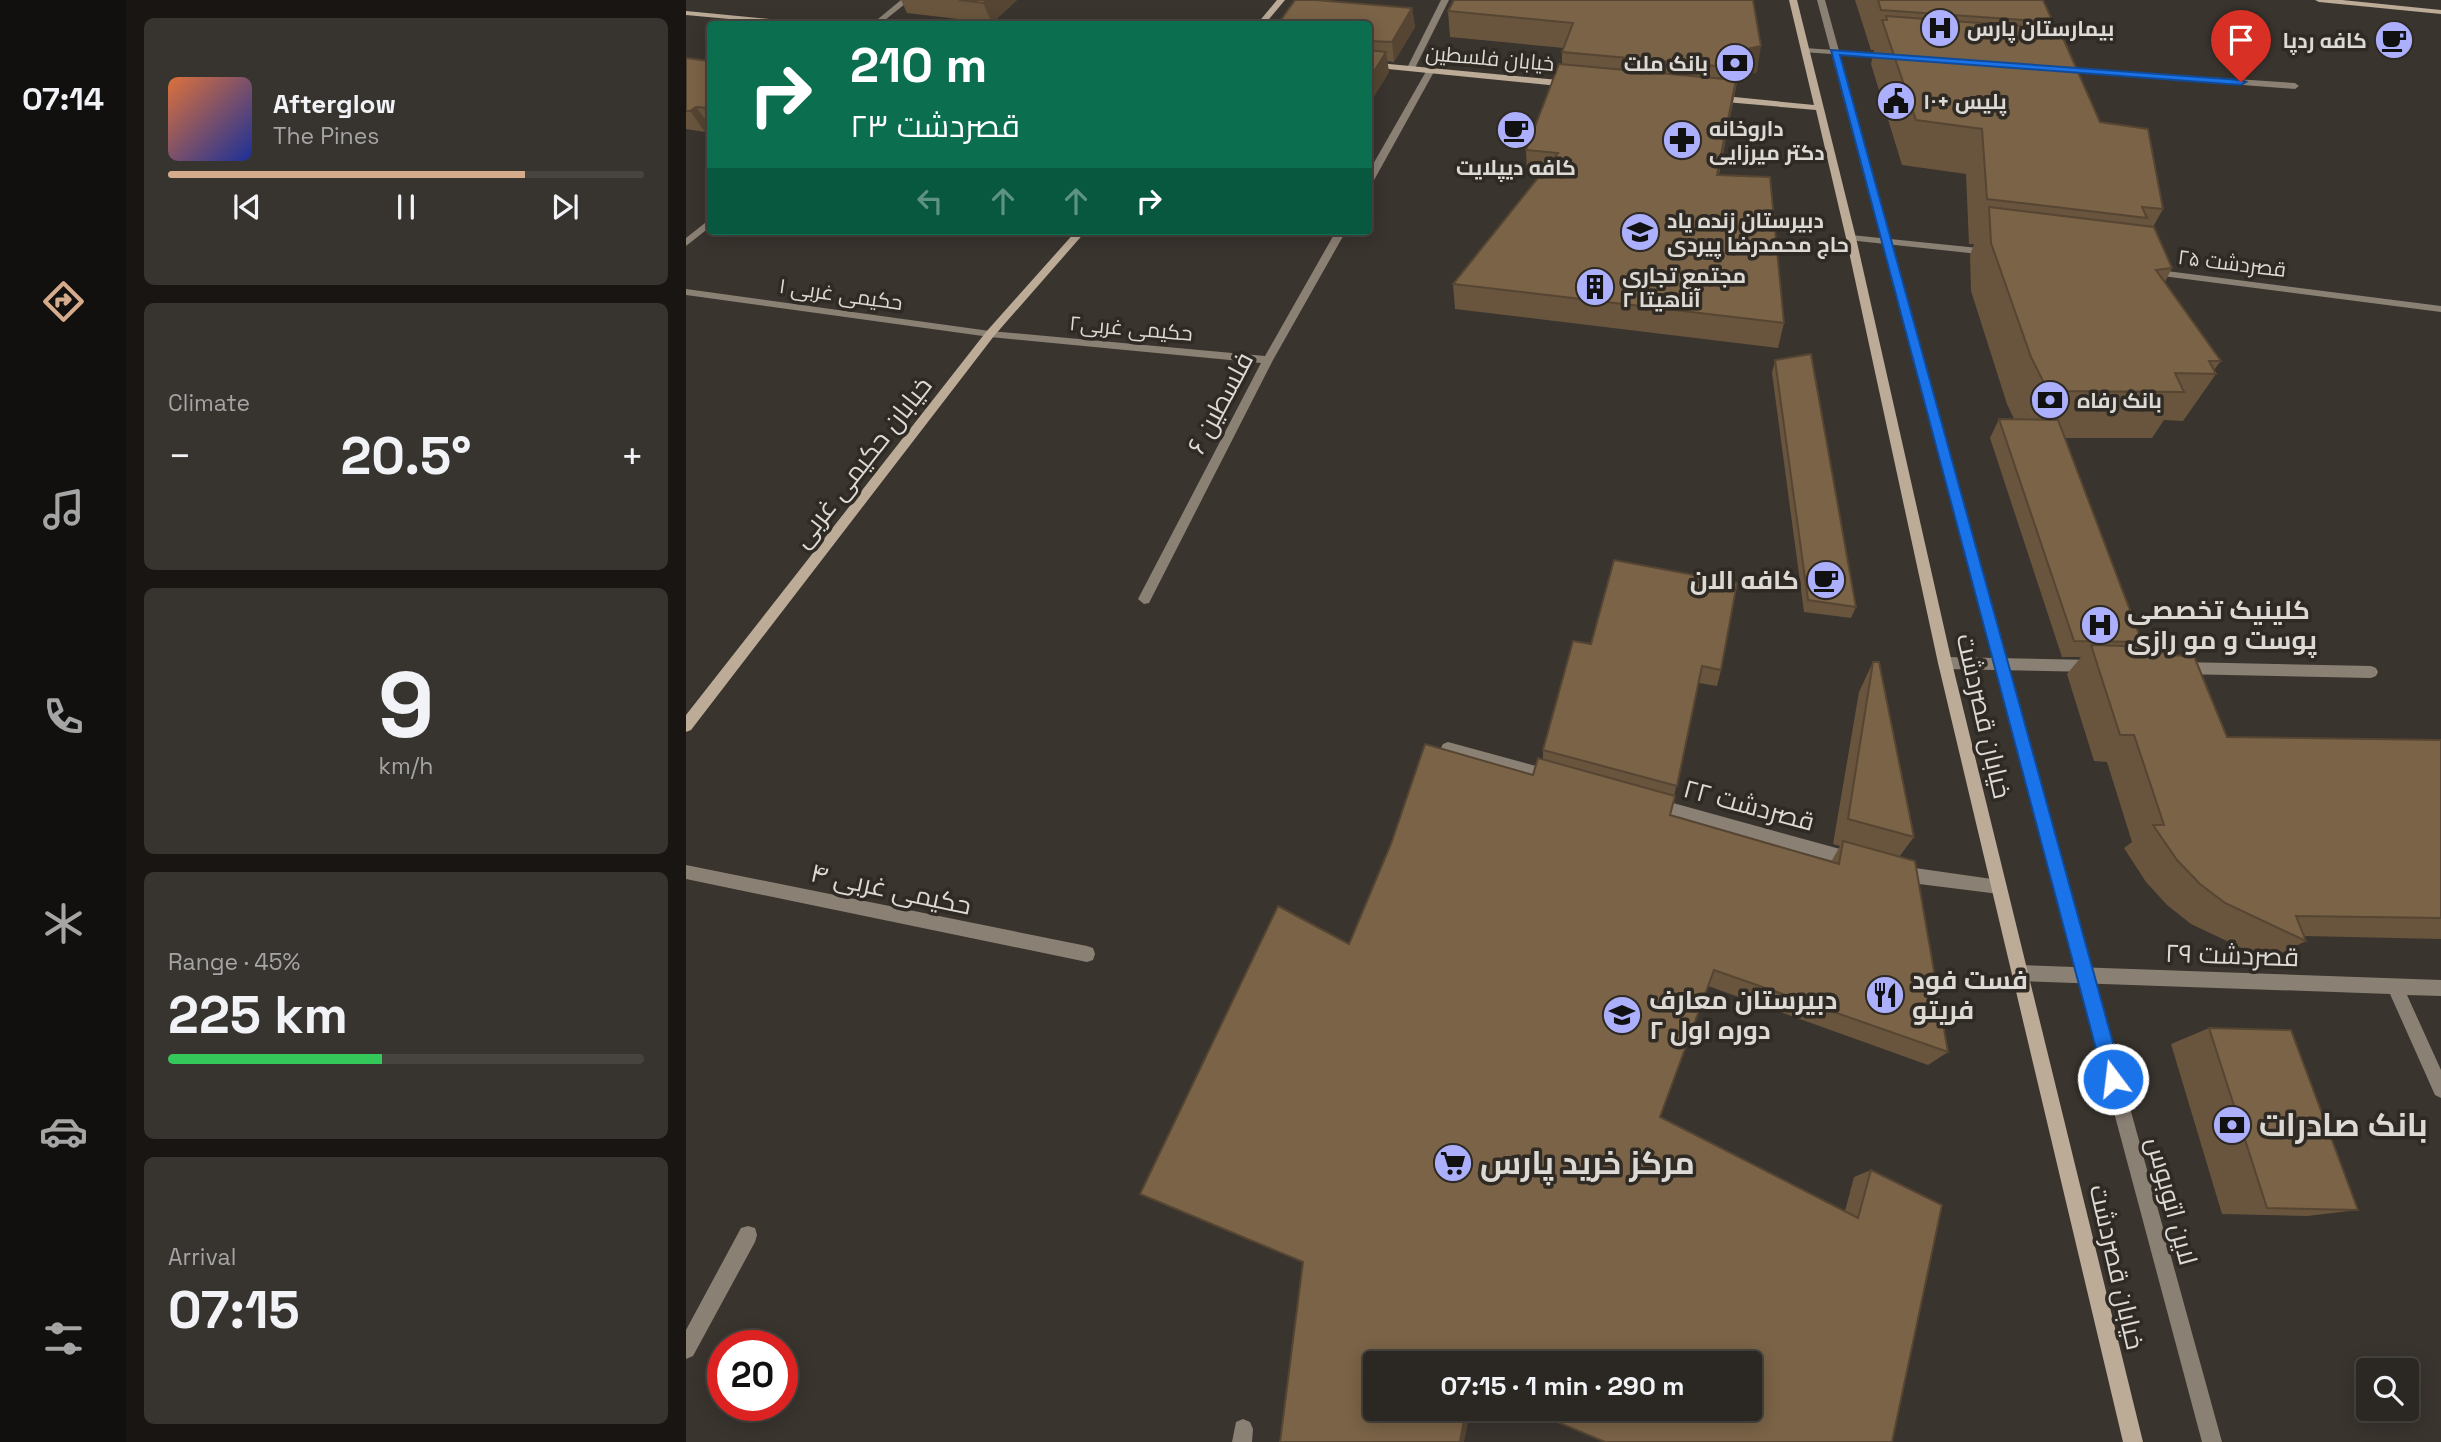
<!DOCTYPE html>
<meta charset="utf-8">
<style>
body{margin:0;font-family:"Space Grotesk",Cairo,sans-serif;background:#37332f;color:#f1f3f6;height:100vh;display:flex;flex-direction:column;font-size:26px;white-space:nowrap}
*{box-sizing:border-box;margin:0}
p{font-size:23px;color:#a6a5a5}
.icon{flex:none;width:38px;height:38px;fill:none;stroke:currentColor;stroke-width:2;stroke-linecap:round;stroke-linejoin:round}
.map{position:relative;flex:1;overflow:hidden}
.side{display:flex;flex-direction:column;gap:18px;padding:18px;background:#181513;width:560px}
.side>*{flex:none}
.guide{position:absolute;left:21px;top:21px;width:665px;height:214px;border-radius:7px;box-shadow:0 4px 18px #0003,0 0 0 2px #474440;background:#0b6e4f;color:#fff;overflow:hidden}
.fabs{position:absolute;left:1670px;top:1358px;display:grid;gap:14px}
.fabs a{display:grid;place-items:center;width:63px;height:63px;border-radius:7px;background:#2b2722;box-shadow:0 4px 18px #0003,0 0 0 2px #474440;font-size:35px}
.speed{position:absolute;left:21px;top:1330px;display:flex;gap:14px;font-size:35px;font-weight:700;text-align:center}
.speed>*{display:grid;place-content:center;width:91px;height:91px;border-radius:50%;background:#2b2722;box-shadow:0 4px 18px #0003,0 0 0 2px #474440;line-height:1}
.speed .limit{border:10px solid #d22;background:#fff;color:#111}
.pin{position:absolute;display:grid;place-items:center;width:60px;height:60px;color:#fff;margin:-72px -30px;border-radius:50% 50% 50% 0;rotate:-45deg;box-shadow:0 0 7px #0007}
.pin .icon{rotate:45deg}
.me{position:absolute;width:77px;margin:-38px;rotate:345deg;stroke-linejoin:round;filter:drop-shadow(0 0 5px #0008)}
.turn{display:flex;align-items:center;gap:24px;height:147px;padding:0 28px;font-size:32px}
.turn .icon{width:91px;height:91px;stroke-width:2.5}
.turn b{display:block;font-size:49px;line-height:60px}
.lanes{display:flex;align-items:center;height:66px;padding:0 28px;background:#0003;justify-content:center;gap:35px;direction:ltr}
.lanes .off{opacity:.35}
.big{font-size:52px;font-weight:700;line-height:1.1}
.side .tile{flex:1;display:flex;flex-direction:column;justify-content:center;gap:10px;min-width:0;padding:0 24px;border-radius:10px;background:#37332f}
.side .dial{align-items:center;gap:0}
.dial b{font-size:91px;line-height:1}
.song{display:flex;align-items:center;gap:21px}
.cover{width:84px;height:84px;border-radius:10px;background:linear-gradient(135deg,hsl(20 70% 55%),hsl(230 70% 35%))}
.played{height:7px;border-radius:4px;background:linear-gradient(90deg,#d6ab8b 75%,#474440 75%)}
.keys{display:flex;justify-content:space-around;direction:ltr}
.heat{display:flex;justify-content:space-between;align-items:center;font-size:38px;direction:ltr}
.charge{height:10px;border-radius:5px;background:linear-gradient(90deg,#34c759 45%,#474440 0)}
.trip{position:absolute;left:677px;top:1351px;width:399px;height:70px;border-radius:7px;background:#2b2722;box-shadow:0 4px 18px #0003,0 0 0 2px #474440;font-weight:700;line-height:70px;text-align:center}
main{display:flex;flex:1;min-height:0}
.tab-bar{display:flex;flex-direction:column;width:126px;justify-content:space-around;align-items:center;background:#11100e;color:#a6a5a5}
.tab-bar .icon{width:49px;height:49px}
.tab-bar .current{color:#d6ab8b}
.tab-bar b{font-size:32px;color:#f1f3f6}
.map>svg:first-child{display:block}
</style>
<main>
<nav class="tab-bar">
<b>07:14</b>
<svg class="icon current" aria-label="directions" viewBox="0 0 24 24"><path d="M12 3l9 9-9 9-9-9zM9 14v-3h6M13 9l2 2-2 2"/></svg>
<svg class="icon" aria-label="music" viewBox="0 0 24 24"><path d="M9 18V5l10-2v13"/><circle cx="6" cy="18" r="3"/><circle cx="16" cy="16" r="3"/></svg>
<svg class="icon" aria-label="phone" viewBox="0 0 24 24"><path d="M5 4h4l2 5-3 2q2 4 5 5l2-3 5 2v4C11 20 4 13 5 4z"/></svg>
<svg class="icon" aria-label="climate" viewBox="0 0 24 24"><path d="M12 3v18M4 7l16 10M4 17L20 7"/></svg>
<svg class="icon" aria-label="car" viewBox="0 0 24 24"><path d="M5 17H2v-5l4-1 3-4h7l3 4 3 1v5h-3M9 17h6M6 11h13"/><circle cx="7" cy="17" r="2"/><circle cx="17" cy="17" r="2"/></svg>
<svg class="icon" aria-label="filters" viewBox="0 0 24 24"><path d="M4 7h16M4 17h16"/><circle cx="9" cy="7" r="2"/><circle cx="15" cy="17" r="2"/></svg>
</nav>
<section class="side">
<div class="tile">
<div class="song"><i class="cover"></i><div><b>Afterglow</b><p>The Pines</p></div></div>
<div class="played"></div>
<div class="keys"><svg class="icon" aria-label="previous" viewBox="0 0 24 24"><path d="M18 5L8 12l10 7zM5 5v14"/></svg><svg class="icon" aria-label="pause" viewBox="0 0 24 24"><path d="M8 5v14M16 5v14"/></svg><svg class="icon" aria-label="next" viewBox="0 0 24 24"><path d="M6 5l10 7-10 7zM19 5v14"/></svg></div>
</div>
<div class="tile"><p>Climate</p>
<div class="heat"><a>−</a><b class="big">20.5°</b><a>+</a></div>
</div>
<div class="tile dial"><b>9</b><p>km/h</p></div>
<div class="tile"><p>Range · 45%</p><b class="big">225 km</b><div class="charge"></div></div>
<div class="tile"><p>Arrival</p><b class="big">07:15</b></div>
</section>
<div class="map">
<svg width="1755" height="1442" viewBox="0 0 1755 1442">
<rect width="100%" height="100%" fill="#39342e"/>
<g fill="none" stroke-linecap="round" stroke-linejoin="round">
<path fill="#8b8074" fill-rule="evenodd" d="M1131,0H1139L1536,1442H1516Z"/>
<g fill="#8b8074" fill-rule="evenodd">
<path d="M215,0H224L194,24H186Z"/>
<path d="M755,0H763L729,68L722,70L721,68Z"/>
<path d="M1119,48L1205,54L1209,56L1205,58L1116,52V48Z"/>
<path d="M1372,67L1609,83L1613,86L1609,89L1375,71H1372Z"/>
<path d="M742,68L749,70L687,182L682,185V173Z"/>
<path d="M24,219V227L0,246V238Z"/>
<path d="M650,231H660L587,360L463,603L458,604L452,599L575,363L304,337L0,295V289L304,331L579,356Z"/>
<path d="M1165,235L1302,249L1307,252L1302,255L1162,240V236Z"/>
<path d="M1465,269L1755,306V312L1461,274L1460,272Z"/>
<path d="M1259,657L1407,660L1412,662L1414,666L1412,670L1407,672L1259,669L1254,667L1252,663L1254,659Z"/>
<path d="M1494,662L1685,666L1690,668L1692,672L1690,676L1685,678L1494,674L1489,672L1487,668L1489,664Z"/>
<path d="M762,742L865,770L870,771L872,776L870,781L865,782L762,754L757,752L755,748L757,744Z"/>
<path d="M969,798L1165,852L1170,854L1173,859L1170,864L1165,866L969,812L964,810L962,805L964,800Z"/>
<path d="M0,865L401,946L407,948L409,954L407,960L401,962L0,879Z"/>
<path d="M1215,866L1313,880L1318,882L1321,887L1318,892L1313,894L1233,884L1210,878L1207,873L1210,868Z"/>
<path d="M1335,965L1755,980V996L1721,995L1755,1070V1098L1749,1095L1704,994L1335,981L1329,979L1327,973L1329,967Z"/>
<path d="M62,1226L69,1228L71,1235L69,1242L7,1356L0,1359V1330L55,1228Z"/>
<path d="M557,1419L564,1422L567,1429L566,1442H546L550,1422Z"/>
</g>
<g fill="#bcab97" fill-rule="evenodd">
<path d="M591,0H599L579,24H571Z"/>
<path d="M1103,0H1111L1170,238L1266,663L1457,1442H1437L1252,663L1160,238L1130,110L1028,101L1024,98L1028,95L1128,105Z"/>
<path d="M1629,0H1656L1755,10V14L1633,2Z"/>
<path d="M0,11L115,22L119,24H96L0,15Z"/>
<path d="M682,62L883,81L887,84L883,87L682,67Z"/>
<path d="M390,231H400L308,336L5,730L0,732V715L300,332Z"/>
</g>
</g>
<g fill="#69553d">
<path d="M215,0H331L306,23L221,13Z"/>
<path d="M1067,0L1071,72L1052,77L1033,175L1098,323L1092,348L769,309L767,284L854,176L841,174L840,150L876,64V52L878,48L764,37L762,11Z"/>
<path d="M1169,0H1357L1367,22L1364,28L1414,122L1477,209L1467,227L1486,268L1479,282L1535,361L1528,370L1530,374L1497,421L1478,420L1466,438H1379L1456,642L1453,646L1479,655L1541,737L1755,740V939L1618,936L1620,941L1581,960L1505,924L1481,905L1460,882L1438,848L1446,842L1421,762L1408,761L1381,674L1395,657H1376L1304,438L1313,419H1328L1321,404L1285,291L1284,255L1288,244H1283L1280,174L1216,165L1185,64L1188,50H1185Z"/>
<path d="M726,8L729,27L708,62L701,61L703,72L682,106V24Z"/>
<path d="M0,58L24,61V127L19,132L0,129Z"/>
<path d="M1089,360L1170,607L1165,618L1118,612L1086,373Z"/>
<path d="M887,641L1035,670L1031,686L1013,683L984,815L1145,862L1154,846L1147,844L1173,692L1187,662L1228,837L1213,857L1262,1052L1242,1065L1022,986L974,1117L1159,1211L1168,1177L1185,1170L1206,1442L663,944L847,775L857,760V750Z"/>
<path d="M1523,1028L1672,1210L1621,1216L1536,1214L1485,1044Z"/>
</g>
<g fill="#554532">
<path d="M301,0H331L306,23L297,3Z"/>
<path d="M726,8L729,27L708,62L706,42Z"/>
<path d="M1075,46L1071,72L1052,77L1048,95L1056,50Z"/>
<path d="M700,52L703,72L682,106V81Z"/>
<path d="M1050,80L1046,105L1028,199L1031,175Z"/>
<path d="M10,107L24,126L19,132L4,111Z"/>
<path d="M780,1409H785L778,1442H774Z"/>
</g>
<g fill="#7a6347" stroke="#554532" stroke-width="2">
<path d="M273,0H301L297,3Z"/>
<path d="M609,0H630L726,8L706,42L682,41V24H592Z"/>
<path d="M768,0H1067L1075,46L1056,50L1052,68L876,52L887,23L762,11Z"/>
<path d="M1192,0H1357L1367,22L1195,10Z"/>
<path d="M1200,16L1373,29L1414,122L1462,129L1477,209L1456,207L1461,218L1301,199L1296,129L1230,120L1196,20H1201Z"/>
<path d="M682,50L700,52L682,81Z"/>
<path d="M0,58L24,61V108L10,107L4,111H0Z"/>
<path d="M873,64L1050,80L1031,175L1084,177L1098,323L767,284L872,153L840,150Z"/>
<path d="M1303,207L1468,227L1486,268L1470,270L1535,361H1523L1530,374L1489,373L1498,392L1362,391L1345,357L1305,243Z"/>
<path d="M1125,354L1170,607L1122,600L1089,360Z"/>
<path d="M1313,419L1372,420L1456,642L1388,641Z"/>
<path d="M928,560L1051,583L1035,670L1016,666L991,786L857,750L887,641L905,644Z"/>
<path d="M1405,645L1475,647L1479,655L1508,656L1541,737L1755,740V918L1610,916L1620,941L1539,903L1514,884L1491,860L1467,825H1478L1448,735H1434Z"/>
<path d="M1187,662H1193L1228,837L1162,819Z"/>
<path d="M739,744L847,775L852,758L989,796L984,815L1153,864L1157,841L1229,861L1262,1052L1028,970L974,1117L1172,1218L1185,1170L1256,1205L1206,1442H919L840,1409H1064V1363H690V1409H780L774,1442H594L617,1262L454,1194L592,906L663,944L705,844Z"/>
<path d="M1523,1028L1605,1030L1672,1210L1581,1208Z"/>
</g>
<path fill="#1a73e8" stroke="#114b97" stroke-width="2" d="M1145,50L1555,80L1560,82L1555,85L1154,55L1437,1079L1434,1086L1427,1089L1420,1086L1418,1079Z"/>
<defs>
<g id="hospital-disc" transform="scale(2.0125)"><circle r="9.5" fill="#acaffb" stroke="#2f2a24"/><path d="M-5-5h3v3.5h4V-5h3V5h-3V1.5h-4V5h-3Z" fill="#111"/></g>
<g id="cafe-disc" transform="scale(2.0125)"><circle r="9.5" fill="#acaffb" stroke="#2f2a24"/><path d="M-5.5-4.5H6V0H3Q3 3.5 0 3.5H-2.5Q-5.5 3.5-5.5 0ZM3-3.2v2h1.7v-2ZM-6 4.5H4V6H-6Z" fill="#111"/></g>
<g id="bank-disc" transform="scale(2.0125)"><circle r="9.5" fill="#acaffb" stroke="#2f2a24"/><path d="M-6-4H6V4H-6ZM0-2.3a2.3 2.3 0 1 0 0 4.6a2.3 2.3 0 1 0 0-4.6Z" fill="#111"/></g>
<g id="civic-disc" transform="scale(2.0125)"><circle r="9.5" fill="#acaffb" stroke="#2f2a24"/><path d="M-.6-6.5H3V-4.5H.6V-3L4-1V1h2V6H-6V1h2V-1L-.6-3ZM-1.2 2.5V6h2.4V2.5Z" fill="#111"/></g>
<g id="pharmacy-disc" transform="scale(2.0125)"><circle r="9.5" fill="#acaffb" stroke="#2f2a24"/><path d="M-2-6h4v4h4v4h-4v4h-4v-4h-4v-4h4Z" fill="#111"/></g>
<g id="school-disc" transform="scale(2.0125)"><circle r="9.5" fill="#acaffb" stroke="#2f2a24"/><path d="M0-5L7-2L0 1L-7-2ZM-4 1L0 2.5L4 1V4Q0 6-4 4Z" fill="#111"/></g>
<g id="building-disc" transform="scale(2.0125)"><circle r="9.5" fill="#acaffb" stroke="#2f2a24"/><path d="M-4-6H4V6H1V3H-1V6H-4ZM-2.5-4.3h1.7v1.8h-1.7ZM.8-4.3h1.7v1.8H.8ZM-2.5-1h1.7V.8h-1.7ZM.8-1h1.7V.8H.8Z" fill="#111"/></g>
<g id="restaurant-disc" transform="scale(2.0125)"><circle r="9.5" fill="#acaffb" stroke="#2f2a24"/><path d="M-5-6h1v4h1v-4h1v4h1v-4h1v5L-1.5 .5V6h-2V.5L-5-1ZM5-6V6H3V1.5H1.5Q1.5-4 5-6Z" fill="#111"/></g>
<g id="supermarket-disc" transform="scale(2.0125)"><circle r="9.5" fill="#acaffb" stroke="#2f2a24"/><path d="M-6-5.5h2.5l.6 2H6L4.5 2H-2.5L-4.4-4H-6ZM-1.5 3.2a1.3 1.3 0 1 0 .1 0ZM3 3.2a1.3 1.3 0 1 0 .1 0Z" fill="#111"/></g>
</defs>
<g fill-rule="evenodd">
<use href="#hospital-disc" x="1254" y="28"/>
<use href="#cafe-disc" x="1708" y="40"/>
<use href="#bank-disc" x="1049" y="63"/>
<use href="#civic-disc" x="1210" y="101"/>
<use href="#cafe-disc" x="830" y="130"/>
<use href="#pharmacy-disc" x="996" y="140"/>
<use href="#school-disc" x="954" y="232"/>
<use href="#building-disc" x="909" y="287"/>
<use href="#bank-disc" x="1364" y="400"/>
<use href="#cafe-disc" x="1140" y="580"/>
<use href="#hospital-disc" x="1414" y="625"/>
<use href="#restaurant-disc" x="1199" y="995"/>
<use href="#school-disc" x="936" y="1015"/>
<use href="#bank-disc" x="1546" y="1125"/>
<use href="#supermarket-disc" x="767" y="1163"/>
</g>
<g text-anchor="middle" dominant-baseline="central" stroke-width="7" stroke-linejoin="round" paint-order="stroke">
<g font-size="21" font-weight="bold" fill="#dddad6" stroke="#2f2a24" text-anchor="start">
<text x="1281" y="28">بیمارستان پارس</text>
<text x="1681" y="40" text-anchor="end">کافه ردپا</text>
<text x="1022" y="63" text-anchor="end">بانک ملت</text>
<text x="1237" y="101">پلیس +۱۰</text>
<text x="1023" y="128">داروخانه<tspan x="1023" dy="24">دکتر میرزایی</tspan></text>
<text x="830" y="167" text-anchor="middle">کافه دیپلایت</text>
<text x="981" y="220">دبیرستان زنده یاد<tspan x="981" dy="24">حاج محمدرضا پیردی</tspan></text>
<text x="936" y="275">مجتمع تجاری<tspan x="936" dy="24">آناهیتا ۲</tspan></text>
<text x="1391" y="400">بانک رفاه</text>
</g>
<g font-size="21" fill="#dddad6" stroke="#2f2a24">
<text transform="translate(804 58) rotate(5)">خیابان فلسطین</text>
<text transform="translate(1546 263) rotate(7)">قصردشت ۲۵</text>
<text transform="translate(155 294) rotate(8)">حکیمی غربی ۱</text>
<text transform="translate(445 328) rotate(5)">حکیمی غربی۲</text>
</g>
<g font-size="26" fill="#dddad6" stroke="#2f2a24">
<text transform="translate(534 403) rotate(-62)">فلسطین ۶</text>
<text transform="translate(176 462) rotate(-52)">خیابان حکیمی غربی</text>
<text transform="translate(1298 716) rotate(77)">خیابان قصردشت</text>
<text transform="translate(1063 805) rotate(15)">قصردشت ۲۲</text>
<text transform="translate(205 889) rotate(12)">حکیمی غربی ۴</text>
<text transform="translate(1546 955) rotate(2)">قصردشت ۲۹</text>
<text transform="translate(1486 1201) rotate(75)">لاین اتوبوس</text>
<text transform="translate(1431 1267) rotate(77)">خیابان قصردشت</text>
</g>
<g font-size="26" font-weight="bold" fill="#dddad6" stroke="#2f2a24" text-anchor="start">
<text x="1113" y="580" text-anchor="end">کافه الان</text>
<text x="1441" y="610">کلینیک تخصصی<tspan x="1441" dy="30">پوست و مو رازی</tspan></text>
<text x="1226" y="980">فست فود<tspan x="1226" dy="30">فریتو</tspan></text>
<text x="963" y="1000">دبیرستان معارف<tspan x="963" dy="30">۲ دوره اول</tspan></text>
</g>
<g font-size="32" font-weight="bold" fill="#dddad6" stroke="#2f2a24" text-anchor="start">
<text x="1573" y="1125">بانک صادرات</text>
<text x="794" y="1163">مرکز خرید پارس</text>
</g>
</g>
</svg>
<div class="fabs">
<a><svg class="icon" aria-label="search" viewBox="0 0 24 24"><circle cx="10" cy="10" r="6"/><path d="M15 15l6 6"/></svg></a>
</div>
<div class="speed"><div class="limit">20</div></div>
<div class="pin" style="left:1555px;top:82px;background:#d93025"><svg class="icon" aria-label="arrive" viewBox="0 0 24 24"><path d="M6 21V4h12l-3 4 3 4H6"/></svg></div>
<svg class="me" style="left:1427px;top:1079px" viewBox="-20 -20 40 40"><circle r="17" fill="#1a73e8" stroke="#fff" stroke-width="3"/><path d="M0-11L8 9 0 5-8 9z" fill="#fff"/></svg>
<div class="trip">07:15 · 1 min · 290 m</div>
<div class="guide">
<div class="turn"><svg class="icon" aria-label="right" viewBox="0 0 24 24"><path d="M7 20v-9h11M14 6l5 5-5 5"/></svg><div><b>210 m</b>قصردشت ۲۳</div></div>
<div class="lanes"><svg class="icon off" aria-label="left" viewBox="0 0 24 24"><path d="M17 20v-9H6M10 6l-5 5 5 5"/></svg><svg class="icon off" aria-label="ahead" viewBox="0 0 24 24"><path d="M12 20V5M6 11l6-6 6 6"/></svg><svg class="icon off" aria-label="ahead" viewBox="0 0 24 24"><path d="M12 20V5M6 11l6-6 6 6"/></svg><svg class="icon" aria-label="right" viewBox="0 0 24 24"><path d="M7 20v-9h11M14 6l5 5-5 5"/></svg></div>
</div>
</div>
</main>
